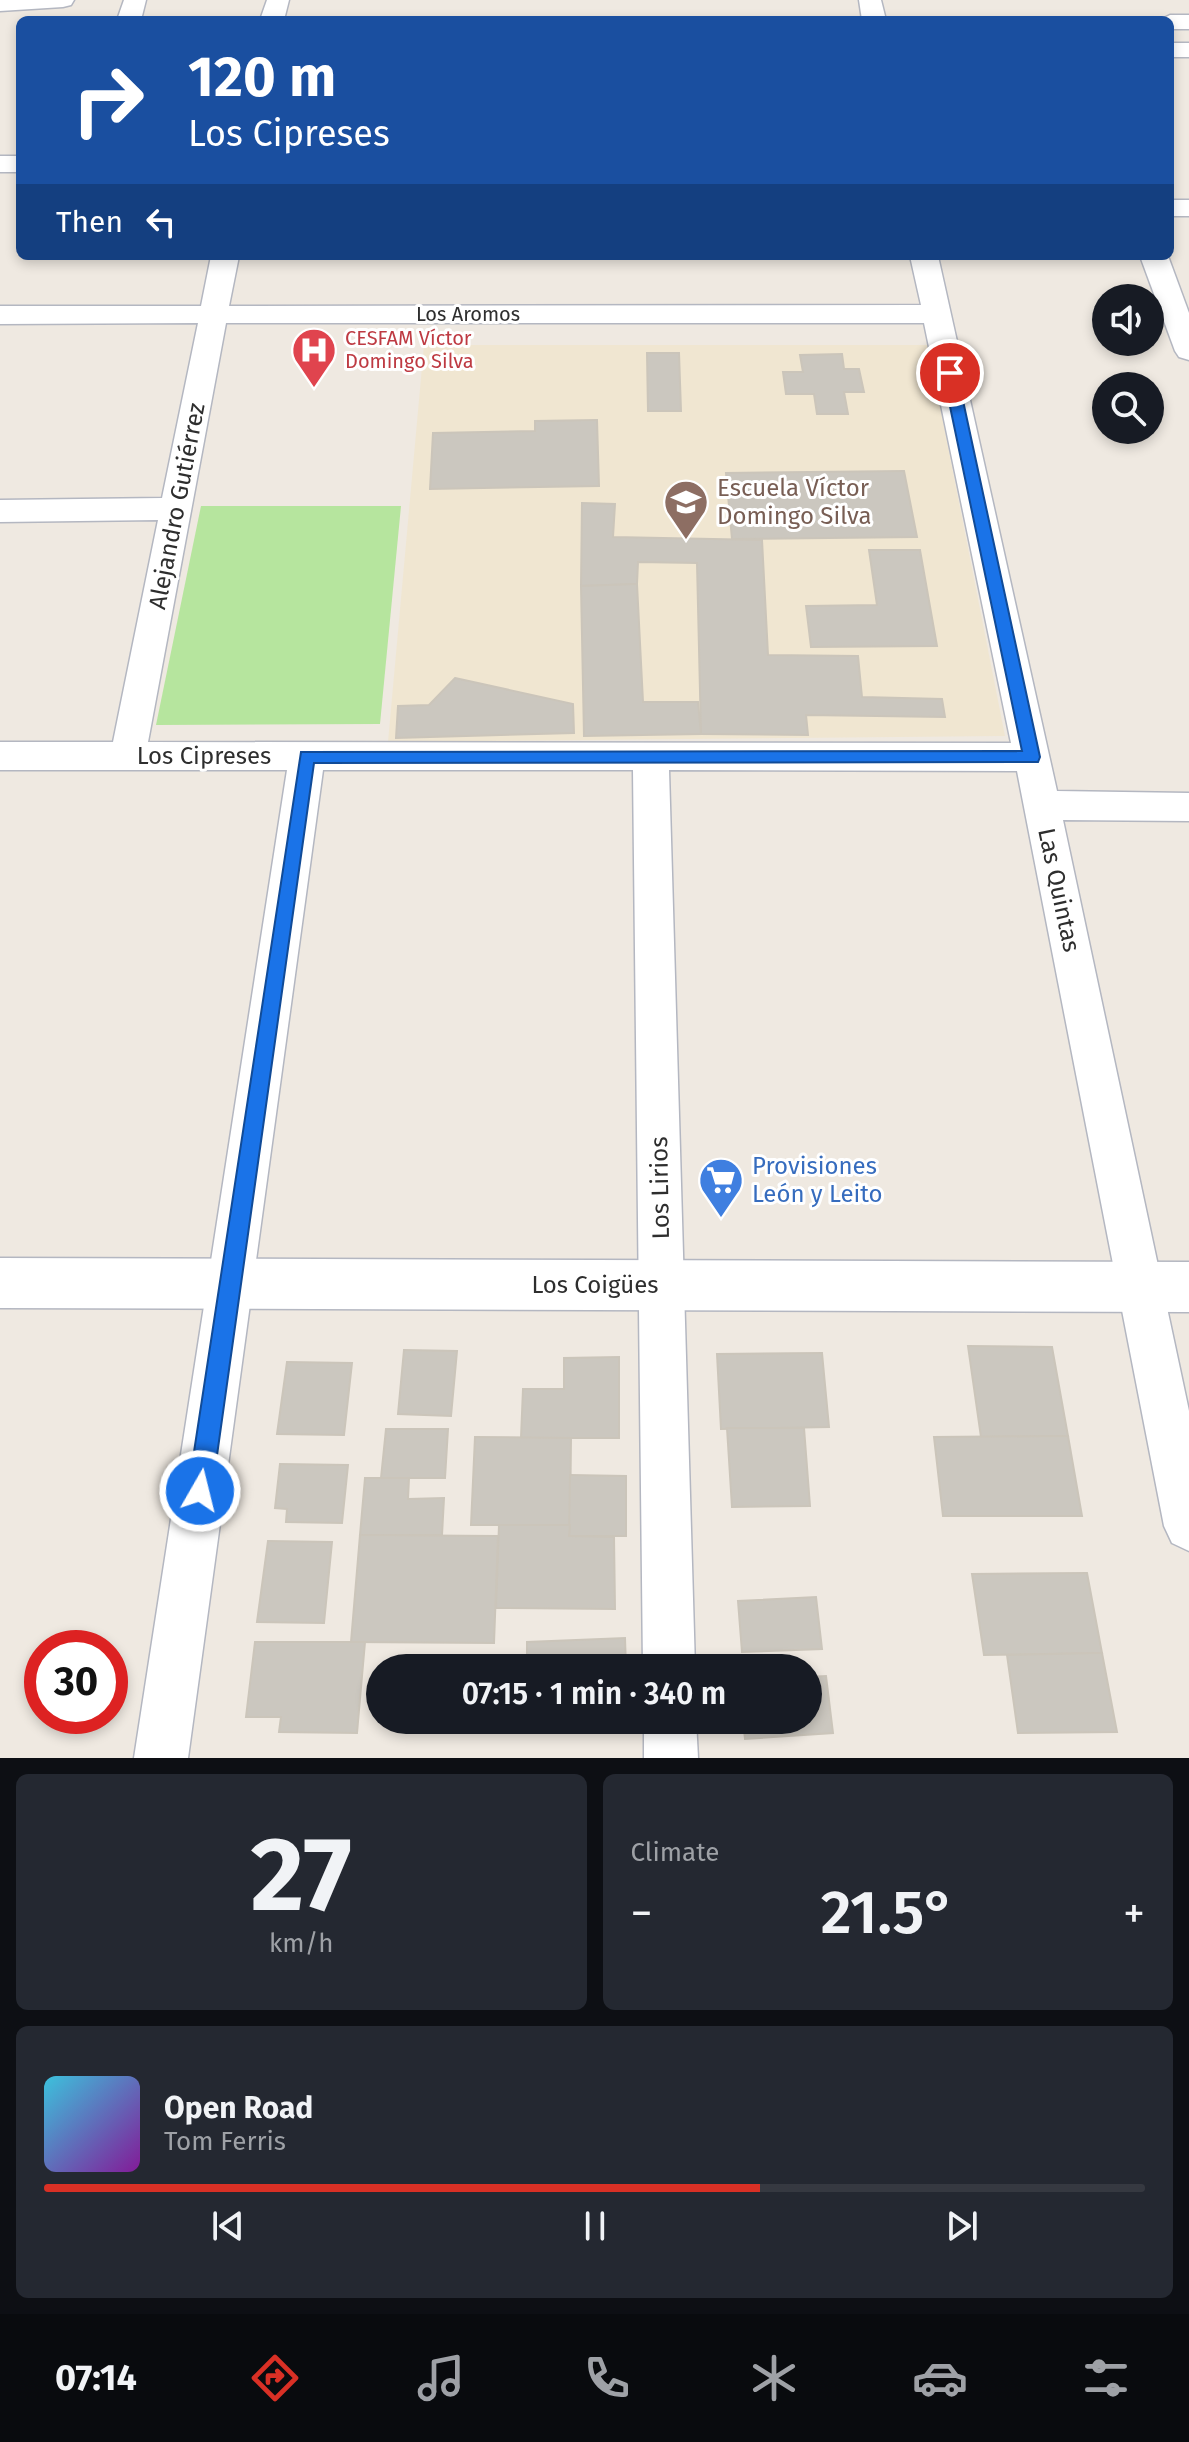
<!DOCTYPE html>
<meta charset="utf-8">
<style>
body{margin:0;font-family:"Fira Sans",sans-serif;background:#242831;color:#f1f3f6;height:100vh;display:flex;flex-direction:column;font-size:30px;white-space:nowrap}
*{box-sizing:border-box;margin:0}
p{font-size:26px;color:#9ea1a6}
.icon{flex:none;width:44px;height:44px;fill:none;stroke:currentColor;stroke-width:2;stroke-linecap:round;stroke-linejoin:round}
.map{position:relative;height:1758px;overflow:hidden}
.drawer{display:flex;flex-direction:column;gap:16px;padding:16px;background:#0d0f14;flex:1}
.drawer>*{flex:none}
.hud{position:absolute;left:16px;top:16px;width:1158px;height:244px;border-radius:12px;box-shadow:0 4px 12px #0003;background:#1a4fa0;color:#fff;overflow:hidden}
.buttons{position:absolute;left:1092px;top:284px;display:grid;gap:16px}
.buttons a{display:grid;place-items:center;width:72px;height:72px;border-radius:50%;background:#171b24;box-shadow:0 4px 12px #0003;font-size:40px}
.speed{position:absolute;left:24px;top:1630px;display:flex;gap:16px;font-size:40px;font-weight:700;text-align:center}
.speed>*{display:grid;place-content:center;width:104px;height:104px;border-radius:50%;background:#171b24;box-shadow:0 4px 12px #0003;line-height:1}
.speed .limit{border:12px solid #d22;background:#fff;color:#111}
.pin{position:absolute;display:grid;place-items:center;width:68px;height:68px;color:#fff;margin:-34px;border:4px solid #fff;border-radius:50%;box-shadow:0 2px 8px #0007}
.me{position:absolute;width:88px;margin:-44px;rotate:8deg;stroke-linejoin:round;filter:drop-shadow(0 0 6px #0008)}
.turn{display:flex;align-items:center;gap:28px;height:168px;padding:0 40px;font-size:36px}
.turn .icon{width:104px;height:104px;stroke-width:2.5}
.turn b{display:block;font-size:56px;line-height:68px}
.then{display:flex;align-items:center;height:76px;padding:0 40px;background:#0003;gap:16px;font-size:30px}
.big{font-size:60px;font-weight:600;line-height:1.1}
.drawer .card{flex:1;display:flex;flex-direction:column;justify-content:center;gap:12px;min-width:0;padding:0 28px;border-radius:12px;background:#242831}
.drawer .dial{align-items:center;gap:0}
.dial b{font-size:104px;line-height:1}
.song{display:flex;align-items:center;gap:24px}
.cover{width:96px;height:96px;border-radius:12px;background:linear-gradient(135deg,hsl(190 70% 55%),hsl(290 70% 35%))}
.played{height:8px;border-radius:4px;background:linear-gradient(90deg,#d93025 65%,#363941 65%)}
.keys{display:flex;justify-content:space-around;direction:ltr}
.heat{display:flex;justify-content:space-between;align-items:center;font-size:44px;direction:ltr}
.drawer .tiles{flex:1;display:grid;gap:16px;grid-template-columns:1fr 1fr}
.card:last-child{grid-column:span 2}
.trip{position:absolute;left:366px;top:1654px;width:456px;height:80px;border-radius:40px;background:#171b24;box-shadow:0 4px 12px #0003;font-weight:600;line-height:80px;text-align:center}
.tabs{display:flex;height:128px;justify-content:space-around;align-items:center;background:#090b0e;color:#9ea1a6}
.tabs .icon{width:56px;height:56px}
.tabs .on{color:#d93025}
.tabs b{font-size:36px;color:#f1f3f6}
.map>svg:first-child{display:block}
</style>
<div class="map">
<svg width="1189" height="1758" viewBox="0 0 1189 1758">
<rect width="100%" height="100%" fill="#efe9e1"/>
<path fill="#f0e6d1" d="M424,345H928L1005,736L388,742Z"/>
<path fill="#b6e59e" d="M201,506H401L380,724L156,725Z"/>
<g fill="#cbc7bf" stroke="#cbc5ba" stroke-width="2">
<path d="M647,353H679L681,411H648Z"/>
<path d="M842,354L844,369H859L864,392H844L848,414H817L814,394H786L783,372H803L800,355Z"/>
<path d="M597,420L599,486L430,489L433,433L535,431V421Z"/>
<path d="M904,471L917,537L732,539L726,473Z"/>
<path d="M582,503L615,504L613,537L762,540L768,655L858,656L862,697L942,699L945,717L806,715L808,735L701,734L697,563L638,562L637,584L581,586Z"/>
<path d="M869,550H920L937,646L811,647L806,606L877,605Z"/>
<path d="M637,584L643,702H698L701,734L584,736L581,586Z"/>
<path d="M455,678L573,704L574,733L396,738L398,706L429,705Z"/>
<path d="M968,1346L1052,1347L1068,1436L981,1437Z"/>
<path d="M404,1350L457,1351L451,1416L398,1414Z"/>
<path d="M822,1353L829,1427L721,1429L717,1354Z"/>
<path d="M619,1357V1438H521L523,1389H564V1358Z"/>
<path d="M287,1362L352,1363L344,1435L277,1434Z"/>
<path d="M727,1428H804L810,1506L732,1507Z"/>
<path d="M386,1429H448L445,1478H381Z"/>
<path d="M1068,1436L1082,1516H943L934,1437Z"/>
<path d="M475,1437L571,1438L570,1525H471Z"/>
<path d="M280,1464L348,1465L342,1523L286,1522L287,1509L275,1508Z"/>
<path d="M570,1475L626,1476V1536H569Z"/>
<path d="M365,1478H409L408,1499L444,1498L442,1535H360Z"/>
<path d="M499,1525H570L569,1536L614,1537L615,1609L496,1608Z"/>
<path d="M360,1535L498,1536L494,1643L351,1642Z"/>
<path d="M268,1541L332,1542L324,1623L257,1622Z"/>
<path d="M1087,1573L1102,1653L984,1655L972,1574Z"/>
<path d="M816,1597L822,1649L742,1652L738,1601Z"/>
<path d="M625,1638L626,1668H527V1642Z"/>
<path d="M255,1642H365L357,1733L279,1732L281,1717H246Z"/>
<path d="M1102,1653L1117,1732L1018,1733L1007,1655Z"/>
<path d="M826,1676L833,1733L745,1739L743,1720H808V1677Z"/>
<path d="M528,1720H628V1724L528,1728Z"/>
</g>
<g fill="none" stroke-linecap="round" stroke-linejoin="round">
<g stroke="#b4b7c1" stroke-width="3">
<g id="street">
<path d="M0,0H74L71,5L63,7L0,11Z"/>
<path d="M124,0H146L141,20H117Z"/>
<path d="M267,0H289L284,20H260Z"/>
<path d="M859,0H881L886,20H862Z"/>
<path d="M1170,15H1189V29H1170V20H1160Z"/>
<rect x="1170" y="43" width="19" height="14"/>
<rect x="0" y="156" width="20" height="16"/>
<rect x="1170" y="200" width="19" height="16"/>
<path d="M211,256H239L229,306L921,305L910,256H938L1057,791L1189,793V821L1063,820L1189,1411V1551L1172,1543L1164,1526L1017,771L669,770L695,1668H643L633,770H323L188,1758H134L287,770H0V742H113L158,520L0,522V500L162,498L198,323L0,324V306H201ZM226,323H924L1011,743L148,742Z"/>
<path d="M1140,256H1168L1189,313V360L1179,357L1175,351Z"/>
<path d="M644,1720H696L698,1758H644Z"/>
</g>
</g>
<g stroke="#b4b7c1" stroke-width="3">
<path id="secondary" d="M0,1258L1189,1262V1312L0,1308Z"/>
</g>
<use href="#street" fill="#fff" fill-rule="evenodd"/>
<use href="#secondary" fill="#fff" fill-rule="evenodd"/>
</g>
<path fill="#1a73e8" stroke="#114b97" stroke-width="2" d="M950,369L957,373L1040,757L1038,762L314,763L212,1491L208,1499L200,1503L192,1499L188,1491L301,752L1022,751L943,373Z"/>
<defs>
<g id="hospital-pin" transform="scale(2.3)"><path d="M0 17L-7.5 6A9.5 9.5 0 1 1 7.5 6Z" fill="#e0444e" stroke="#fff"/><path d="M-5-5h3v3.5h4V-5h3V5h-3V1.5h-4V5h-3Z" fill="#fff"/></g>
<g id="school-pin" transform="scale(2.3)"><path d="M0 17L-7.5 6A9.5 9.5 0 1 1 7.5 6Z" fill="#8d6e63" stroke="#fff"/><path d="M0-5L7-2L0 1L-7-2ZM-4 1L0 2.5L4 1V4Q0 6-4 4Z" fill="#fff"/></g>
<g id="supermarket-pin" transform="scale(2.3)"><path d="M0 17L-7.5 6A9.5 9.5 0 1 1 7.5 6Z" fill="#3f7fe0" stroke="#fff"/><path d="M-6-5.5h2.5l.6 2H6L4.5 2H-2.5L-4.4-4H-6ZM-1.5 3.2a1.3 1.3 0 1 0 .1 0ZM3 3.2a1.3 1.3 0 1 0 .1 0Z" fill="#fff"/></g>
</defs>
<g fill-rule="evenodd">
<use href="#hospital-pin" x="314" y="350"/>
<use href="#school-pin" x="686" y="502"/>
<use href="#supermarket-pin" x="721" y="1180"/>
</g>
<g text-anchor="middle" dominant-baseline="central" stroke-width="6" stroke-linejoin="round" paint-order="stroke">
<g font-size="20" fill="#2e2e2e" stroke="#fff">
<text x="468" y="314">Los Aromos</text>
</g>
<g font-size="20" fill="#be3a42" stroke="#fff" text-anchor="start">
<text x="345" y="338">CESFAM Víctor<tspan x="345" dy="23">Domingo Silva</tspan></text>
</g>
<g font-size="24" fill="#785e54" stroke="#fff" text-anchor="start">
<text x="717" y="488">Escuela Víctor<tspan x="717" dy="28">Domingo Silva</tspan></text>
</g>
<g font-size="24" fill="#2e2e2e" stroke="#fff">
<text transform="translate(177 506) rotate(-79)">Alejandro Gutiérrez</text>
<text x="204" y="756">Los Cipreses</text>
<text transform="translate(1059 890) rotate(78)">Las Quintas</text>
<text transform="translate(660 1188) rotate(-91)">Los Lirios</text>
<text x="595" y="1285">Los Coigües</text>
</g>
<g font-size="24" fill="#366cbe" stroke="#fff" text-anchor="start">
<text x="752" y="1166">Provisiones<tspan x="752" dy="28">León y Leito</tspan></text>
</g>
</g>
</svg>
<div class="buttons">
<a><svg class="icon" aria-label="sound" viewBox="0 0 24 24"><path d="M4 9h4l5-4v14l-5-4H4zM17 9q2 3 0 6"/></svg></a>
<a><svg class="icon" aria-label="search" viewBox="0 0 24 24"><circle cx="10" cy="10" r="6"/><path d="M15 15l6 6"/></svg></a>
</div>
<div class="speed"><div class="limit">30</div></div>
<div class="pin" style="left:950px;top:373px;background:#d93025"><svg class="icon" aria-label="arrive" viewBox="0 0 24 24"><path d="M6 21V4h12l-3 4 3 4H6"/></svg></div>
<svg class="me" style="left:200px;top:1491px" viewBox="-20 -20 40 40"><circle r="17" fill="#1a73e8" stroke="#fff" stroke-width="3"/><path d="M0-11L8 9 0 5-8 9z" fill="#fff"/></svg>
<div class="trip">07:15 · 1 min · 340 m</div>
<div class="hud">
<div class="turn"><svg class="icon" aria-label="right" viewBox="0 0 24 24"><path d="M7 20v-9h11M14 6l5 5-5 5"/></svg><div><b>120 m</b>Los Cipreses</div></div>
<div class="then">Then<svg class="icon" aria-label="left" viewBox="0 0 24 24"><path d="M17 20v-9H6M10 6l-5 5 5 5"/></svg></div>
</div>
</div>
<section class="drawer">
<div class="tiles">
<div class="card dial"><b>27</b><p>km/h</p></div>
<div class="card"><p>Climate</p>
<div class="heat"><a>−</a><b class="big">21.5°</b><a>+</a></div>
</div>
<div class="card">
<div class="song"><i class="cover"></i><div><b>Open Road</b><p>Tom Ferris</p></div></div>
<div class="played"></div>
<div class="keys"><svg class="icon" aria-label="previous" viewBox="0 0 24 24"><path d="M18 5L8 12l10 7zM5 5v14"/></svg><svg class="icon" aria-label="pause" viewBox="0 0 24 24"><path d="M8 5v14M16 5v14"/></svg><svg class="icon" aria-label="next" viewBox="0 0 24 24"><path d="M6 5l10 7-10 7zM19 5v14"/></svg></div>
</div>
</div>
</section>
<nav class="tabs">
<b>07:14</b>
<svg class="icon on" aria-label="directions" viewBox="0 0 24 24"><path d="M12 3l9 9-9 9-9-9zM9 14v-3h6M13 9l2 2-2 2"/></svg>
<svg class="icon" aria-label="music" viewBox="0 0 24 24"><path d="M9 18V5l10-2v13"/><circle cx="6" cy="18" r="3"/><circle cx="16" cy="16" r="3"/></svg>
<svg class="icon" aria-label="phone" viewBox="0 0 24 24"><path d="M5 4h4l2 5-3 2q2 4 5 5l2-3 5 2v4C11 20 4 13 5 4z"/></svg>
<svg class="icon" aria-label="climate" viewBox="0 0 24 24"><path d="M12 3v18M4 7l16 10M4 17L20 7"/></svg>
<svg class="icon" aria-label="car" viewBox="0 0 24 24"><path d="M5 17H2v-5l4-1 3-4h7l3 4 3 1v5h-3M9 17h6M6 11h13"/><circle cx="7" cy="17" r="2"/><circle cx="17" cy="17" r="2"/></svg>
<svg class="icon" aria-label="filters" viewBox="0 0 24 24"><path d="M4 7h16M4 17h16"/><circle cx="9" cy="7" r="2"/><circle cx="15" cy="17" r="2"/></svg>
</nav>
